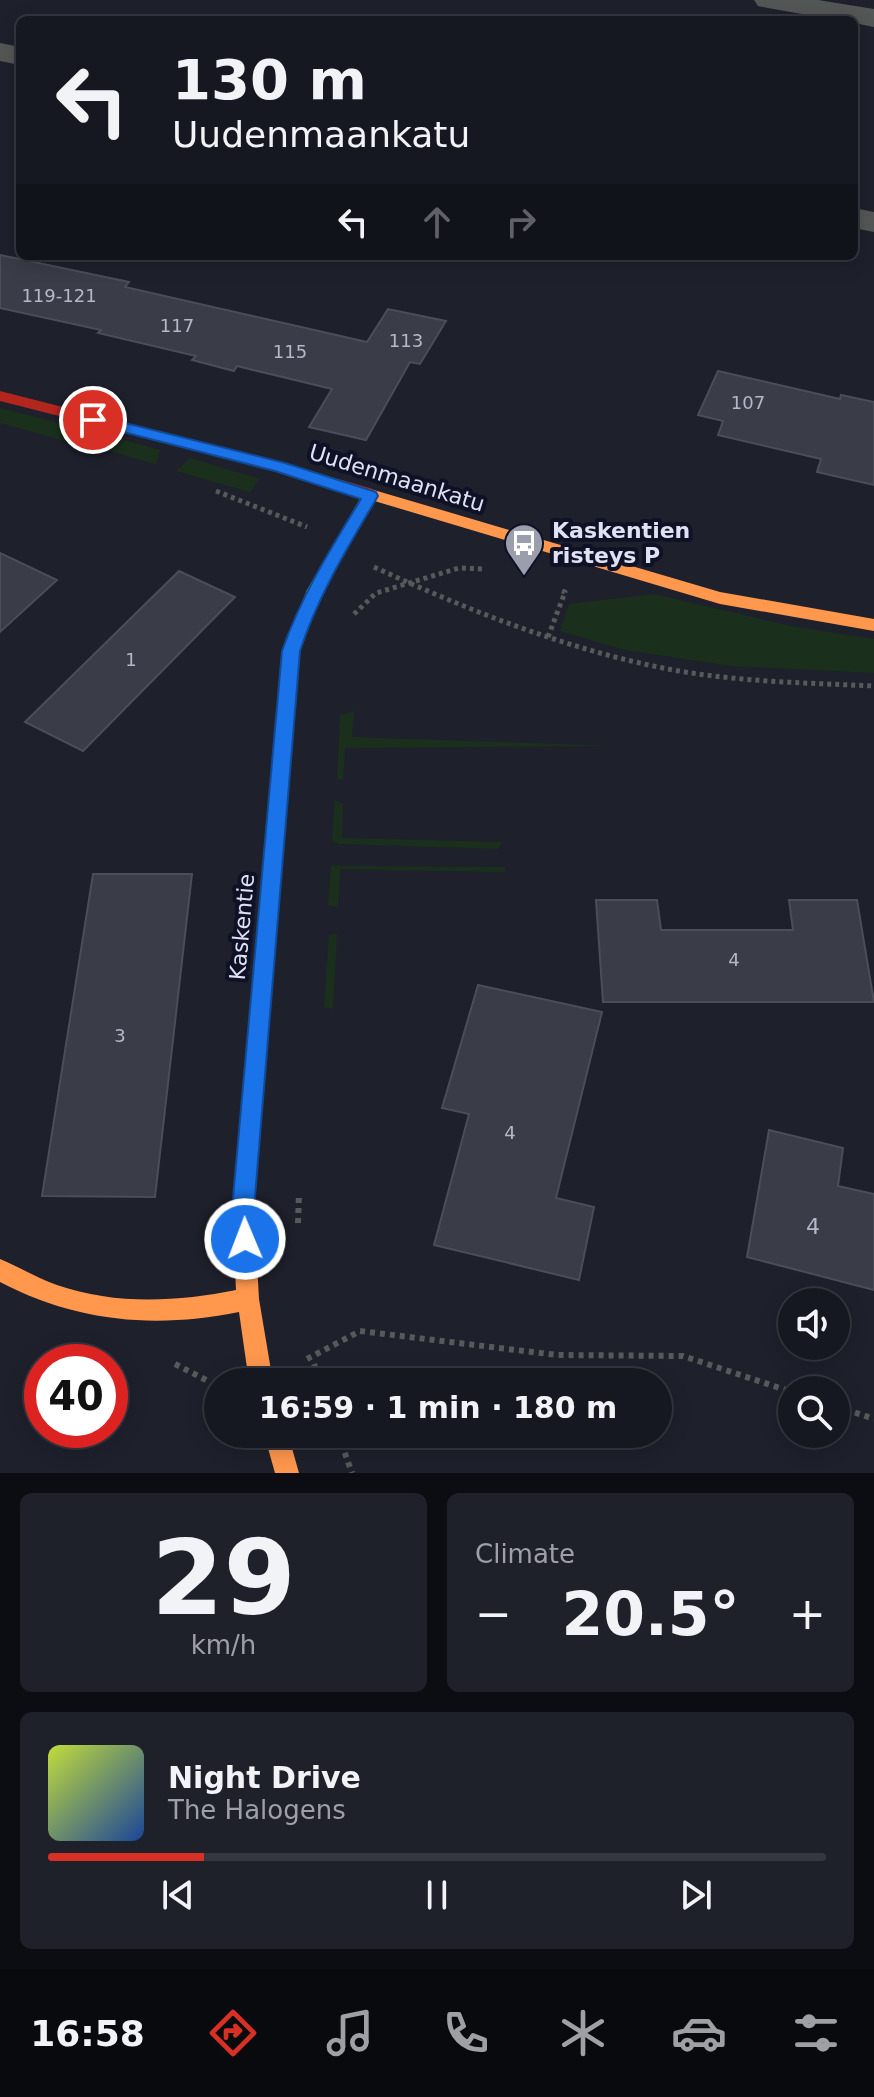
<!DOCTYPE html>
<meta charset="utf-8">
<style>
body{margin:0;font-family:"DejaVu Sans",sans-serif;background:#1f212a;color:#f1f3f6;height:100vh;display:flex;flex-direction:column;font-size:30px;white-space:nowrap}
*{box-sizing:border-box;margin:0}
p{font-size:26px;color:#9ea0a5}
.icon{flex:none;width:44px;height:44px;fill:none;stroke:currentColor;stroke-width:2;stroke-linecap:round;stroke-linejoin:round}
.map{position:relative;height:1473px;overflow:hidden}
.details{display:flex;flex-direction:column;gap:20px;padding:20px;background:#0c0d12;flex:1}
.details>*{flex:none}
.banner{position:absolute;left:16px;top:16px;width:842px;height:244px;border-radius:12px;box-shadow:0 4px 20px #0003,0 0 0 2px #35373f;background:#161821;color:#f1f3f6;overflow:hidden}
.tools{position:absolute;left:778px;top:1288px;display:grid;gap:16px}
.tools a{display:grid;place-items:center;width:72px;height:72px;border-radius:50%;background:#161821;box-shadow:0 4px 20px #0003,0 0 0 2px #35373f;font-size:40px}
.speed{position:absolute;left:24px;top:1344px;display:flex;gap:16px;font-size:40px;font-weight:700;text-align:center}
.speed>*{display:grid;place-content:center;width:104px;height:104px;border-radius:50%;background:#161821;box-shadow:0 4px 20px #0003,0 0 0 2px #35373f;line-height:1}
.speed .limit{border:12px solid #d22;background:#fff;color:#111}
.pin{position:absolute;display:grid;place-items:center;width:68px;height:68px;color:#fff;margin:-34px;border:4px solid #fff;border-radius:50%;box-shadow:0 2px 8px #0007}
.me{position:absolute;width:88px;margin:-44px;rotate:359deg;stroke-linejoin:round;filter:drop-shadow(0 0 6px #0008)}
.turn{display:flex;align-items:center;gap:28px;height:168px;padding:0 24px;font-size:36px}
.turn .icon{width:104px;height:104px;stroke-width:2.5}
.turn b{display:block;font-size:56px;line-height:68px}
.lanes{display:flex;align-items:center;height:76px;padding:0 24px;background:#0003;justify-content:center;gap:40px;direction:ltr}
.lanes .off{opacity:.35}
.big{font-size:60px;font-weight:600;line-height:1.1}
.details .card{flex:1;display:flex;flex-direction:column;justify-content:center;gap:12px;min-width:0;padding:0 28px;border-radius:12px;background:#1f212a}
.details .dial{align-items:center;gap:0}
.dial b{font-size:104px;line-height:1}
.song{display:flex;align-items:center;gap:24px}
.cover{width:96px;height:96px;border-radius:12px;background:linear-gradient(135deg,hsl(70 70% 55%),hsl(220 70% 35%))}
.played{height:8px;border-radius:4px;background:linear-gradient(90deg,#d93025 20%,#35373f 20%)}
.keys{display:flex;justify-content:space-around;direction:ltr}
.heat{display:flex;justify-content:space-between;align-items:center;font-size:44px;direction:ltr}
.details .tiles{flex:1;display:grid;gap:20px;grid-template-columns:1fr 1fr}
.card:last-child{grid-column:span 2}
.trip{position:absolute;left:204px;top:1368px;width:468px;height:80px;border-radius:40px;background:#161821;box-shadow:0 4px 20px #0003,0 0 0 2px #35373f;font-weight:600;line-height:80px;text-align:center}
.dock{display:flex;height:128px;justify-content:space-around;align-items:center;background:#090a0d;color:#9ea0a5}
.dock .icon{width:56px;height:56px}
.dock .on{color:#d93025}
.dock b{font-size:36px;color:#f1f3f6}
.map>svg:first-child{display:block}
</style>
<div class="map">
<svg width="874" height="1473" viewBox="0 0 874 1473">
<rect width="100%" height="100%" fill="#1e202c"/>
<g fill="#1a301c">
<path d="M0,408L68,425L71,431L65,441L0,423Z"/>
<path d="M114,437L160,450L156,464L102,449Z"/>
<path d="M190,458L260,479L250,492L176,471Z"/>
<path d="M654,594L791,626L874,639V673L731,666L625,650L560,631L569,604Z"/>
<path d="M354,711L352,737L614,746L345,748L343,780L337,779L340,715Z"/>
<path d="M335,800L343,804L342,838L502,842L498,849L339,844L332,841Z"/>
<path d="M331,866L505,867V872L340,869L338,907L328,905Z"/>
<path d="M337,934L333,1009L324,1007L329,935Z"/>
</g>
<g fill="#3a3c48" stroke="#4b4e58" stroke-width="2">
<path d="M0,255L129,282L125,287L367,342L388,309L446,321L420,364L410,362L366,440L309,427L332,389L237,366L234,371L192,360L196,356L98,333L101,330L0,308Z"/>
<path d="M718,371L840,399L841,395L874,402V485L817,472L821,459L718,435L723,421L698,415Z"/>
<path d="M0,553L57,580L0,632Z"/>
<path d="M179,571L235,597L83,751L25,722Z"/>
<path d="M93,874H192L155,1197L42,1196Z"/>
<path d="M596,900H657L661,930H793L789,900H857L874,1002H603Z"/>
<path d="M478,985L602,1012L556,1198L594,1207L579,1280L434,1245L469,1114L442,1108Z"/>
<path d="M769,1130L843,1148L838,1186L874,1194V1290L747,1257Z"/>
</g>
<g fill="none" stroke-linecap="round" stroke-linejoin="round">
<g stroke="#565a5b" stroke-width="5" stroke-dasharray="4 4" stroke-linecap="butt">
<path d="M216,491L307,527"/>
<path d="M374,567C472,612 573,652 679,671C744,682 809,683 874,686"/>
<path d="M354,614L376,593L459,568L483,569"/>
<path d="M548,637L565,592L562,591"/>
</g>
<g stroke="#565a5b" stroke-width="6" stroke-dasharray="5 5" stroke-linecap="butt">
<path d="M298,1223L299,1193"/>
<path d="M307,1359L360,1331L557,1355L683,1356L792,1392"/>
<path d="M175,1364L208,1381"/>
<path d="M314,1364L320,1382"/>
<path d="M836,1406L874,1419"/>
<path d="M338,1434L352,1473"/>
</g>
<g fill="#535756" fill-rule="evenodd">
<path d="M754,0H818L874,9V27L854,23V20H835L768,8L758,6Z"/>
<path d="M0,43L20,47V65L0,61Z"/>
<path d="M854,208L874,212V232L854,228Z"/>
</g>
<path fill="#63d668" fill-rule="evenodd" d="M370,491L378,496L323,590L300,651L278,917L275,923L268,925L261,923L258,917L282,651L307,590L364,492Z"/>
<g fill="#ff974d" fill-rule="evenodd">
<path d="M367,488L720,592L874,619V631L720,604L361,497L359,493Z"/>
<path d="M268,909L275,911L278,917L254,1209L259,1299L273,1382H249L239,1312C155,1329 76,1322 0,1282V1259C19,1267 37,1278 57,1285C114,1305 177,1302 236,1290L232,1209L258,917L261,911Z"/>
<path d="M264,1434H288L299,1473H275Z"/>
</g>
<path fill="#b3261e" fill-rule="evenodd" d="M0,391L279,462L373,489L375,493L367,498L276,471L0,401Z"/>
</g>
<path fill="#1a73e8" stroke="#114b97" stroke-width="2" d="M93,415L285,463L376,492L378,496C348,547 318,595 300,651L254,1209L256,1239L253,1246L245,1249L237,1246L232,1209L282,651C301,596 331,548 361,499L275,471L88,423V416Z"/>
<defs>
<g id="bus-pin" transform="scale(2)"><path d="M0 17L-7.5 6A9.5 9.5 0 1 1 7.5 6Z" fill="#9b9ead" stroke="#0f1227"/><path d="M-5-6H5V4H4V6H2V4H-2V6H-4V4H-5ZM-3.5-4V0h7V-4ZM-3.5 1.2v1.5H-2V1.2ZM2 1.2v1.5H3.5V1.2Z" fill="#fff"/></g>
</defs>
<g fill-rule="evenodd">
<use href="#bus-pin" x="524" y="543"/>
</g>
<g text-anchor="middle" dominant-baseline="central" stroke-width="8" stroke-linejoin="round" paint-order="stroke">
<g font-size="18" fill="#b6b8c8">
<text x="59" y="295">119-121</text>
<text x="177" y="325">117</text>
<text x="406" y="340">113</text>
<text x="290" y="351">115</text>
<text x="748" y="402">107</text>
<text x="131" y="659">1</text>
<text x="734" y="959">4</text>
<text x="120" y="1035">3</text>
<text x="510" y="1132">4</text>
</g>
<g font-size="22" fill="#dfe2f2" stroke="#0f1227">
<text transform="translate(397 478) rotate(17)">Uudenmaankatu</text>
<text transform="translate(242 927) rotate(-85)">Kaskentie</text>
</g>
<g font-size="22" font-weight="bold" fill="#dfe2f2" stroke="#0f1227" text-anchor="start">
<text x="552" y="530">Kaskentien<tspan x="552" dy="25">risteys P</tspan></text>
</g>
<g font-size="22" fill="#b6b8c8">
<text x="813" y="1226">4</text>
</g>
</g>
</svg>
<div class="tools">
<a><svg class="icon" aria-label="sound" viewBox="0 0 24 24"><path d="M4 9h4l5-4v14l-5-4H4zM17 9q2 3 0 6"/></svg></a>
<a><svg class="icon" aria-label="search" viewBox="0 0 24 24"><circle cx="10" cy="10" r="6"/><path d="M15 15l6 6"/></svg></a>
</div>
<div class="speed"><div class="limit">40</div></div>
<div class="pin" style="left:93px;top:420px;background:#d93025"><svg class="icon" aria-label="arrive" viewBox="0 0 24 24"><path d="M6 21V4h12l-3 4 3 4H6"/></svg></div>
<svg class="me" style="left:245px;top:1239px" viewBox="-20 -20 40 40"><circle r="17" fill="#1a73e8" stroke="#fff" stroke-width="3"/><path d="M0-11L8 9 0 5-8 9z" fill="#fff"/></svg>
<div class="trip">16:59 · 1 min · 180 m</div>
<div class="banner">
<div class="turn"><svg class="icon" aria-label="left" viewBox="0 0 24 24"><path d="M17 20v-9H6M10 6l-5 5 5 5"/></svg><div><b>130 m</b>Uudenmaankatu</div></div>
<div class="lanes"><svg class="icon" aria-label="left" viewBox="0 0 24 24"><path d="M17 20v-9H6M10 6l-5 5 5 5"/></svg><svg class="icon off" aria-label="ahead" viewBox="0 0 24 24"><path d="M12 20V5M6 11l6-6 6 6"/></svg><svg class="icon off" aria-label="right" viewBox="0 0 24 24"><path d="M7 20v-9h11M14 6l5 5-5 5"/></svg></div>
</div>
</div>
<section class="details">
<div class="tiles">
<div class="card dial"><b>29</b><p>km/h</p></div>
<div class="card"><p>Climate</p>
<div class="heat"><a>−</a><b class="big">20.5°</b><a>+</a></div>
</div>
<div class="card">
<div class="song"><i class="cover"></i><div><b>Night Drive</b><p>The Halogens</p></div></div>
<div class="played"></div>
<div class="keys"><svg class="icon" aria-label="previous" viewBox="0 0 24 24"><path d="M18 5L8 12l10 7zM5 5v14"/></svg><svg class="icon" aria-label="pause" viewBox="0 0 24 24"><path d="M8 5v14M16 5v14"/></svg><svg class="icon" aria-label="next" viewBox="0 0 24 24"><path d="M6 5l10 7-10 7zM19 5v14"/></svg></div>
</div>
</div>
</section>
<nav class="dock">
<b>16:58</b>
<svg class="icon on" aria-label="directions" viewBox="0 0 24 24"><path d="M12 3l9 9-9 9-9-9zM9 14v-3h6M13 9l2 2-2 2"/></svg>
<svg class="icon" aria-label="music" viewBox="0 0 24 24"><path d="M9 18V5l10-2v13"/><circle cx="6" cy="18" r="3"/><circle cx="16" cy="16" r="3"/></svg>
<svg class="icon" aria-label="phone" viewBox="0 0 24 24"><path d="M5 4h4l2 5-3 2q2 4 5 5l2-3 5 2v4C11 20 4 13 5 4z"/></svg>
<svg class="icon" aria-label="climate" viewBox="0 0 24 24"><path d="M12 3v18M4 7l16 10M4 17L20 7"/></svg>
<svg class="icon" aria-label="car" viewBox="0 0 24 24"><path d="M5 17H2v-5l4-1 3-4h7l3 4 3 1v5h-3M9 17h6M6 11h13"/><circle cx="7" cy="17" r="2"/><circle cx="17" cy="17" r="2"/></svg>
<svg class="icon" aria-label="filters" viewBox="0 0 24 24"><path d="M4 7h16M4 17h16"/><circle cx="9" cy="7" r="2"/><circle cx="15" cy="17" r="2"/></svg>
</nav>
